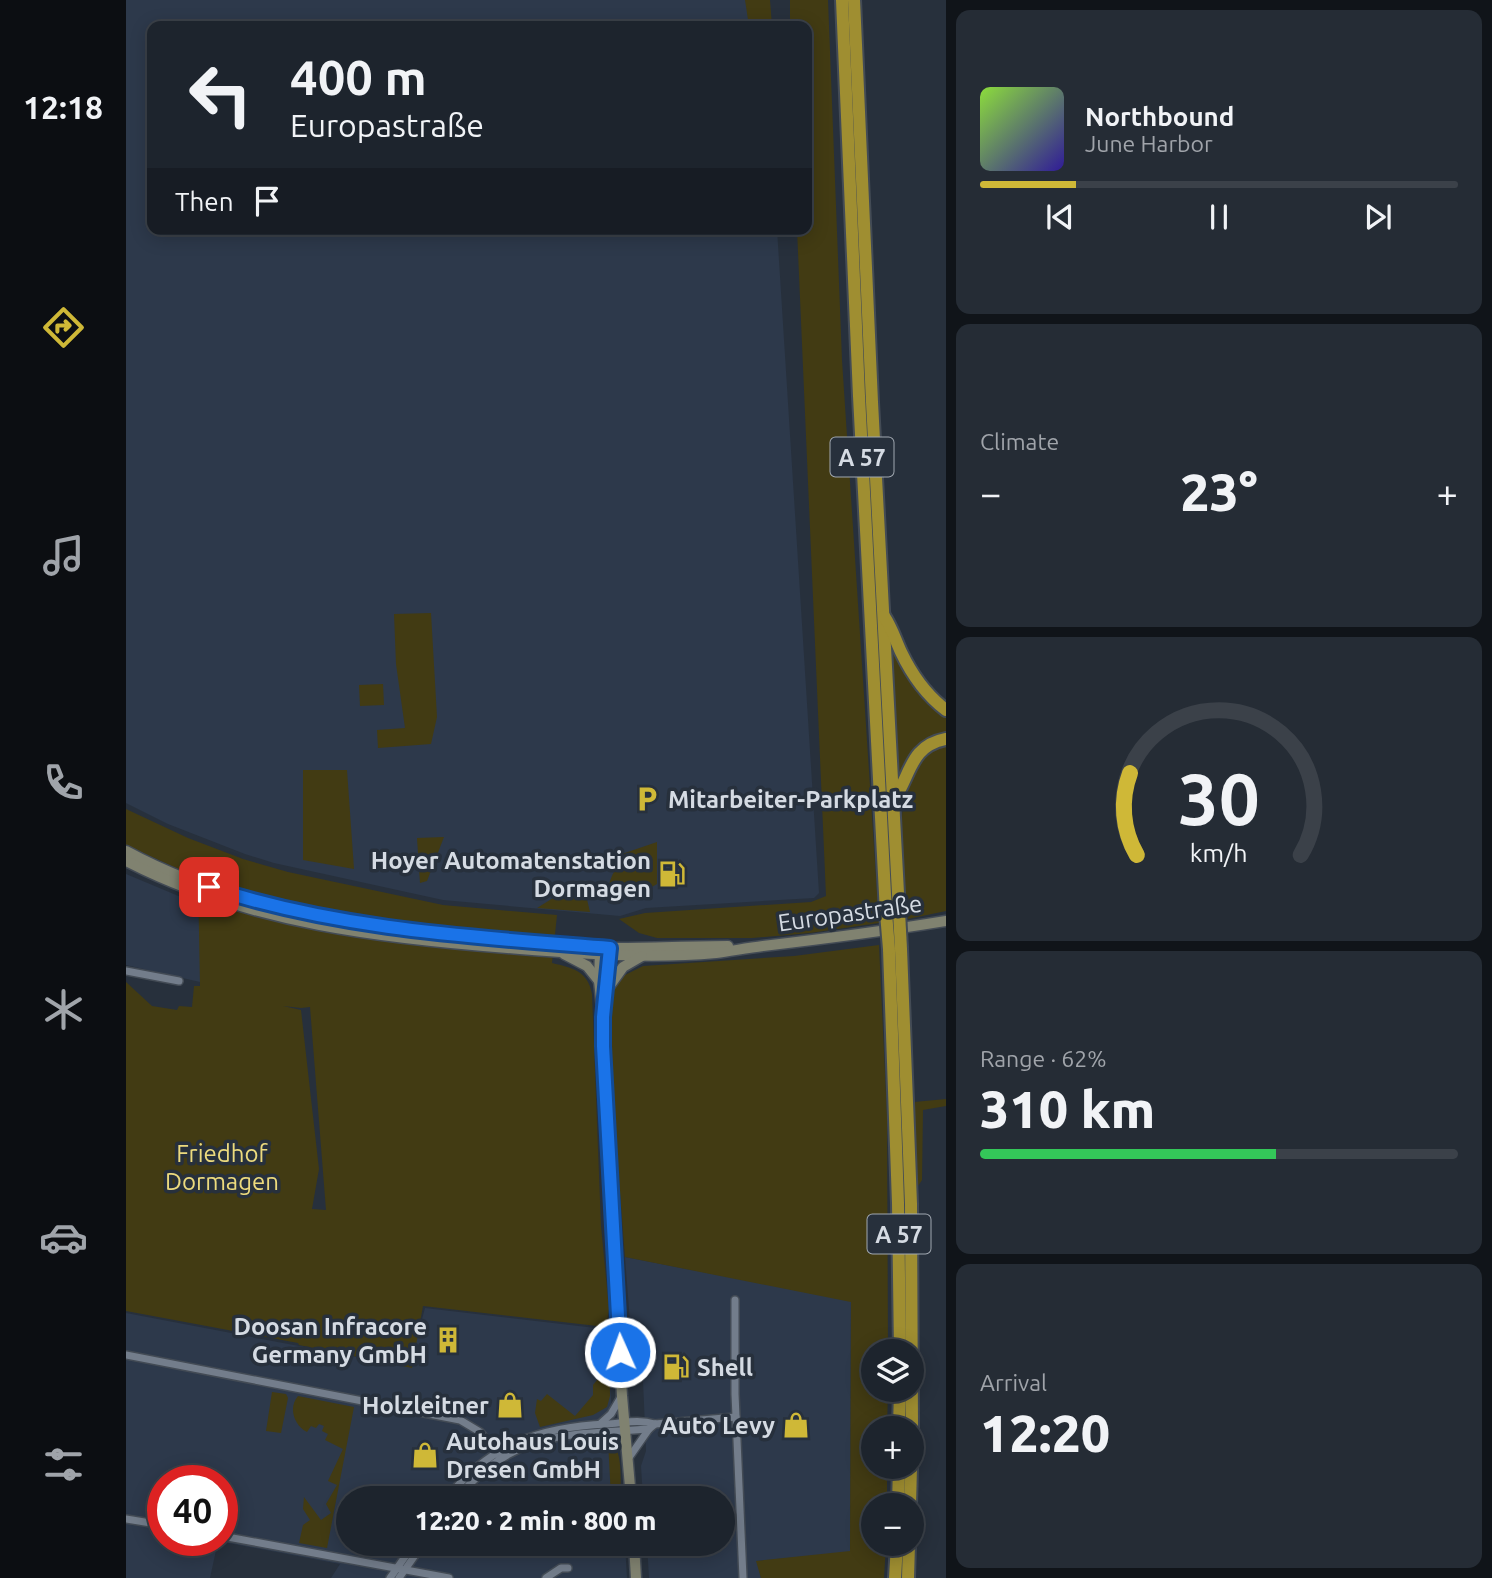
<!DOCTYPE html>
<meta charset="utf-8">
<style>
body{margin:0;font-family:Ubuntu,sans-serif;background:#252c35;color:#f1f3f6;height:100vh;display:flex;flex-direction:column;font-size:26px;white-space:nowrap}
*{box-sizing:border-box;margin:0}
p{font-size:23px;color:#a0a4aa}
.icon{flex:none;width:38px;height:38px;fill:none;stroke:currentColor;stroke-width:2;stroke-linecap:round;stroke-linejoin:round}
.map{position:relative;flex:1;overflow:hidden}
.details{display:flex;flex-direction:column;gap:10px;padding:10px;background:#101419;width:546px}
.details>*{flex:none}
.guide{position:absolute;left:21px;top:21px;width:665px;height:214px;border-radius:14px;box-shadow:0 4px 18px #0003,0 0 0 2px #3b4149;background:#1d242d;color:#f1f3f6;overflow:hidden}
.tools{position:absolute;left:735px;top:1339px;display:grid;gap:14px}
.tools a{display:grid;place-items:center;width:63px;height:63px;border-radius:50%;background:#1d242d;box-shadow:0 4px 18px #0003,0 0 0 2px #3b4149;font-size:35px}
.speed{position:absolute;left:21px;top:1465px;display:flex;gap:14px;font-size:35px;font-weight:700;text-align:center}
.speed>*{display:grid;place-content:center;width:91px;height:91px;border-radius:50%;background:#1d242d;box-shadow:0 4px 18px #0003,0 0 0 2px #3b4149;line-height:1}
.speed .limit{border:10px solid #d22;background:#fff;color:#111}
.pin{position:absolute;display:grid;place-items:center;width:60px;height:60px;color:#fff;margin:-30px;border-radius:14px;box-shadow:0 4px 10px #0006}
.me{position:absolute;width:77px;margin:-38px;rotate:358deg;stroke-linejoin:round;filter:drop-shadow(0 0 5px #0008)}
.turn{display:flex;align-items:center;gap:24px;height:147px;padding:0 28px;font-size:32px}
.turn .icon{width:91px;height:91px;stroke-width:2.5}
.turn b{display:block;font-size:49px;line-height:60px}
.then{display:flex;align-items:center;height:66px;padding:0 28px;background:#0003;gap:14px;font-size:26px}
.big{font-size:52px;font-weight:800;line-height:1.1}
.details .widget{flex:1;display:flex;flex-direction:column;justify-content:center;gap:10px;min-width:0;padding:0 24px;border-radius:14px;background:#252c35}
.details .dial{align-items:center;gap:0}
.dial svg{height:182px;overflow:visible;fill:none;stroke:#3b4149;stroke-width:7;stroke-linecap:round;text-anchor:middle}
.dial text{fill:#f1f3f6;stroke:none}
.song{display:flex;align-items:center;gap:21px}
.cover{width:84px;height:84px;border-radius:10px;background:linear-gradient(135deg,hsl(90 70% 55%),hsl(250 70% 35%))}
.played{height:7px;border-radius:4px;background:linear-gradient(90deg,#cfb837 20%,#3b4149 20%)}
.keys{display:flex;justify-content:space-around;direction:ltr}
.heat{display:flex;justify-content:space-between;align-items:center;font-size:38px;direction:ltr}
.charge{height:10px;border-radius:5px;background:linear-gradient(90deg,#34c759 62%,#3b4149 0)}
.trip{position:absolute;left:210px;top:1486px;width:399px;height:70px;border-radius:35px;background:#1d242d;box-shadow:0 4px 18px #0003,0 0 0 2px #3b4149;font-weight:800;line-height:70px;text-align:center}
main{display:flex;flex:1;min-height:0}
.dock{display:flex;flex-direction:column;width:126px;justify-content:space-around;align-items:center;background:#0c0e12;color:#a0a4aa}
.dock .icon{width:49px;height:49px}
.dock .current{color:#cfb837}
.dock b{font-size:32px;color:#f1f3f6}
.map>svg:first-child{display:block}
</style>
<main>
<nav class="dock">
<b>12:18</b>
<svg class="icon current" aria-label="directions" viewBox="0 0 24 24"><path d="M12 3l9 9-9 9-9-9zM9 14v-3h6M13 9l2 2-2 2"/></svg>
<svg class="icon" aria-label="music" viewBox="0 0 24 24"><path d="M9 18V5l10-2v13"/><circle cx="6" cy="18" r="3"/><circle cx="16" cy="16" r="3"/></svg>
<svg class="icon" aria-label="phone" viewBox="0 0 24 24"><path d="M5 4h4l2 5-3 2q2 4 5 5l2-3 5 2v4C11 20 4 13 5 4z"/></svg>
<svg class="icon" aria-label="climate" viewBox="0 0 24 24"><path d="M12 3v18M4 7l16 10M4 17L20 7"/></svg>
<svg class="icon" aria-label="car" viewBox="0 0 24 24"><path d="M5 17H2v-5l4-1 3-4h7l3 4 3 1v5h-3M9 17h6M6 11h13"/><circle cx="7" cy="17" r="2"/><circle cx="17" cy="17" r="2"/></svg>
<svg class="icon" aria-label="filters" viewBox="0 0 24 24"><path d="M4 7h16M4 17h16"/><circle cx="9" cy="7" r="2"/><circle cx="15" cy="17" r="2"/></svg>
</nav>
<div class="map">
<svg width="820" height="1578" viewBox="0 0 820 1578">
<rect width="100%" height="100%" fill="#27303c"/>
<g fill="#2d394b" fill-rule="evenodd">
<path d="M0,0H637L639,26H26V229H651L693,893L688,898L520,908L494,916L317,900L148,863L119,854L42,824L0,803Z"/>
<path d="M0,874L74,905V982L0,965Z"/>
<path d="M499,1257L725,1301L724,1552L631,1561L635,1578H523L521,1544H597V1498H517L515,1466L520,1451L516,1357L506,1348Z"/>
<path d="M299,1308L478,1329L495,1498H222V1544H499L501,1578H205L214,1564L92,1541L84,1578H0V1313L283,1367ZM37,1480H96V1540H37Z"/>
</g>
<g fill="#423b13" fill-rule="evenodd">
<path d="M619,0H644L646,26H623Z"/>
<path d="M664,0H702L716,360L753,923L684,933L626,938H531L513,933L493,919L519,913L685,902L700,896L671,229H681V26H664Z"/>
<path d="M305,613L311,717L305,744L252,748L251,730L279,728L270,664L268,614Z"/>
<path d="M766,638L820,715V736L811,738L773,784Z"/>
<path d="M257,684L258,705L234,706L233,685Z"/>
<path d="M820,742V911L782,919C778,871 765,801 793,759C798,751 812,747 820,742Z"/>
<path d="M177,770H221L228,869L177,860Z"/>
<path d="M0,809L62,838L117,859L162,872L317,905L431,915L426,963C447,968 462,971 466,994L475,1226L483,1309L480,1327L297,1306L286,1368L173,1345L172,1343L0,1311V982L26,1006L51,1010L53,1006L66,1007L68,986H74L72,878L0,845ZM157,1006L175,1008L184,1007L200,1210L186,1209L193,1169L175,1010Z"/>
<path d="M318,837L301,881L294,883L291,838Z"/>
<path d="M531,842V884L524,888L487,889L483,885C485,874 492,869 493,855Z"/>
<path d="M448,885L458,887L464,912L411,908Z"/>
<path d="M753,945L761,1116L762,1351H747V1390H762L761,1428H747V1466L761,1467V1505H747V1544H760L758,1578H635L630,1561L724,1551L725,1302L499,1257C495,1203 490,1150 487,1096C485,1058 475,1008 495,973L499,975L517,966L668,956Z"/>
<path d="M820,1099V1106L797,1110L796,1180L792,1186L788,1102Z"/>
<path d="M483,1329L484,1396L481,1407L467,1415L414,1427L409,1413L411,1399L415,1401L421,1394L449,1416L467,1395V1385L480,1369L476,1338L472,1333Z"/>
<path d="M146,1392L160,1394L162,1398L155,1433L140,1431Z"/>
<path d="M172,1396L228,1407L201,1548L173,1543L177,1525L184,1520L177,1509L178,1497L195,1520L205,1513L200,1504L211,1485L202,1481L217,1449L199,1440L202,1434L196,1431L198,1426L193,1424L190,1428L185,1426L181,1432C168,1425 162,1408 172,1396Z"/>
<path d="M482,1440C498,1446 494,1482 495,1498H485Z"/>
</g>
<g fill="none" stroke-linecap="round" stroke-linejoin="round">
<g stroke="#434b55" stroke-width="10">
<g id="street">
<path d="M0,971L53,981"/>
<path d="M609,1300V1394L617,1578"/>
<path d="M0,1355L334,1420L354,1432L375,1458"/>
<path d="M475,1423L485,1414L495,1397"/>
<path d="M502,1459L523,1429"/>
<path d="M321,1498C364,1444 414,1427 481,1424C497,1423 513,1419 529,1424L610,1417"/>
<path d="M331,1498C388,1430 442,1435 523,1429L529,1424"/>
<path d="M0,1519L37,1525"/>
<path d="M96,1536L323,1578"/>
<path d="M264,1578L288,1544"/>
<path d="M273,1578L297,1544"/>
<path d="M420,1578L435,1568H442"/>
</g>
</g>
<g stroke="#434b55" stroke-width="13">
<g id="secondary">
<path d="M0,851C118,915 259,931 390,941C424,943 457,948 491,948C528,948 565,946 602,946"/>
<path d="M0,861C122,924 260,939 394,949C459,954 525,959 590,953C605,951 621,948 637,946C698,939 759,931 820,921"/>
<path d="M474,951L473,981L477,1017L481,1149L496,1396L505,1498"/>
<path d="M438,954L461,966L473,981"/>
<path d="M482,988L497,967L516,956"/>
<path d="M480,996L483,948"/>
<path d="M508,1544L510,1578"/>
</g>
</g>
<g stroke="#434b55" stroke-width="16">
<g id="highway">
<path d="M716,0L733,396L760,913"/>
<path d="M728,0L746,402L773,912"/>
<path d="M758,616C766,628 769,639 775,652C786,675 800,695 820,710"/>
<path d="M767,801C785,776 783,746 820,739"/>
<path d="M763,949L772,1203L774,1351"/>
<path d="M775,949L785,1204L786,1428"/>
<path d="M773,1428L774,1390"/>
<path d="M772,1505L773,1466"/>
<path d="M784,1505L785,1466"/>
<path d="M769,1578L771,1544"/>
<path d="M782,1578L783,1544"/>
</g>
</g>
<use href="#street" stroke="#737d8b" stroke-width="7"/>
<use href="#secondary" stroke="#808270" stroke-width="10"/>
<use href="#highway" stroke="#9f8e31" stroke-width="12"/>
<g stroke="#434b55" stroke-width="16" stroke-linecap="butt">
<g id="highway-bridge">
<path d="M773,912L775,949"/>
<path d="M760,913L763,949"/>
</g>
</g>
<use href="#highway-bridge" stroke="#9f8e31" stroke-width="12"/>
</g>
<g fill="none" stroke-linecap="round" stroke-linejoin="round">
<g stroke="#114b97" stroke-width="18">
<path id="route" d="M83,887C213,930 349,937 484,948L477,1017V1046L494,1352"/>
</g>
<use href="#route" stroke="#1a73e8" stroke-width="12"/>
</g>
<defs>
<g id="parking-bare" transform="scale(2.1)"><path d="M-3.5-5.5H1a3.5 3.5 0 0 1 0 7H-1V5.5H-3.5ZM-1-3.4V-.6H.8a1.4 1.4 0 0 0 0-2.8Z" fill="#cfb837" stroke="#27303c" stroke-width="2.5" paint-order="stroke"/></g>
<g id="fuel-bare" transform="scale(2.1)"><path d="M-5.5-6h7V0h2V4h1.3V-2.5L3-4.5l.8-.8L6-3V5H2.5V1h-1V6h-7ZM-4.2-4.7v3.2H.2V-4.7Z" fill="#cfb837" stroke="#27303c" stroke-width="2.5" paint-order="stroke"/></g>
<g id="building-bare" transform="scale(2.1)"><path d="M-4-6H4V6H1V3H-1V6H-4ZM-2.5-4.3h1.7v1.8h-1.7ZM.8-4.3h1.7v1.8H.8ZM-2.5-1h1.7V.8h-1.7ZM.8-1h1.7V.8H.8Z" fill="#cfb837" stroke="#27303c" stroke-width="2.5" paint-order="stroke"/></g>
<g id="shop-bare" transform="scale(2.1)"><path d="M-5-2.5h2.3a2.7 3.5 0 0 1 5.4 0H5L5.5 6h-11ZM-1.5-2.5h3a1.5 2.3 0 0 0-3 0Z" fill="#cfb837" stroke="#27303c" stroke-width="2.5" paint-order="stroke"/></g>
</defs>
<g fill-rule="evenodd">
<use href="#parking-bare" x="521" y="799"/>
<use href="#fuel-bare" x="546" y="874"/>
<use href="#building-bare" x="322" y="1340"/>
<use href="#fuel-bare" x="550" y="1367"/>
<use href="#shop-bare" x="384" y="1405"/>
<use href="#shop-bare" x="670" y="1425"/>
<use href="#shop-bare" x="299" y="1455"/>
</g>
<g text-anchor="middle" dominant-baseline="central" stroke-width="7" stroke-linejoin="round" paint-order="stroke">
<g fill="#27303c" stroke="#a1a8b1" stroke-width="2">
<rect x="704.5" y="437.5" width="63" height="39" rx="5"/>
<rect x="741.5" y="1214.5" width="63" height="39" rx="5"/>
</g>
<g font-size="23" font-weight="bold" fill="#d5dbe3">
<text x="736" y="457">A 57</text>
<text x="773" y="1234">A 57</text>
</g>
<g font-size="24" font-weight="bold" fill="#d5dbe3" stroke="#27303c" text-anchor="end">
<text x="542" y="799" text-anchor="start">Mitarbeiter-Parkplatz</text>
<text x="525" y="860">Hoyer Automatenstation<tspan x="525" dy="28">Dormagen</tspan></text>
<text x="301" y="1326">Doosan Infracore<tspan x="301" dy="28">Germany GmbH</tspan></text>
<text x="571" y="1367" text-anchor="start">Shell</text>
<text x="363" y="1405">Holzleitner</text>
<text x="649" y="1425">Auto Levy</text>
<text x="320" y="1441" text-anchor="start">Autohaus Louis<tspan x="320" dy="28">Dresen GmbH</tspan></text>
</g>
<g font-size="24" fill="#d5dbe3" stroke="#27303c">
<text transform="translate(724 913) rotate(-8)">Europastraße</text>
</g>
<g font-size="24" fill="#ecda7d" stroke="#27303c">
<text x="96" y="1153">Friedhof<tspan x="96" dy="28">Dormagen</tspan></text>
</g>
</g>
</svg>
<div class="tools">
<a><svg class="icon" aria-label="layers" viewBox="0 0 24 24"><path d="M12 4l9 5-9 5-9-5zM3 14l9 5 9-5"/></svg></a>
<a>+</a>
<a>−</a>
</div>
<div class="speed"><div class="limit">40</div></div>
<div class="pin" style="left:83px;top:887px;background:#d93025"><svg class="icon" aria-label="arrive" viewBox="0 0 24 24"><path d="M6 21V4h12l-3 4 3 4H6"/></svg></div>
<svg class="me" style="left:494px;top:1352px" viewBox="-20 -20 40 40"><circle r="17" fill="#1a73e8" stroke="#fff" stroke-width="3"/><path d="M0-11L8 9 0 5-8 9z" fill="#fff"/></svg>
<div class="trip">12:20 · 2 min · 800 m</div>
<div class="guide">
<div class="turn"><svg class="icon" aria-label="left" viewBox="0 0 24 24"><path d="M17 20v-9H6M10 6l-5 5 5 5"/></svg><div><b>400 m</b>Europastraße</div></div>
<div class="then">Then<svg class="icon" aria-label="arrive" viewBox="0 0 24 24"><path d="M6 21V4h12l-3 4 3 4H6"/></svg></div>
</div>
</div>
<section class="details">
<div class="widget">
<div class="song"><i class="cover"></i><div><b>Northbound</b><p>June Harbor</p></div></div>
<div class="played"></div>
<div class="keys"><svg class="icon" aria-label="previous" viewBox="0 0 24 24"><path d="M18 5L8 12l10 7zM5 5v14"/></svg><svg class="icon" aria-label="pause" viewBox="0 0 24 24"><path d="M8 5v14M16 5v14"/></svg><svg class="icon" aria-label="next" viewBox="0 0 24 24"><path d="M6 5l10 7-10 7zM19 5v14"/></svg></div>
</div>
<div class="widget"><p>Climate</p>
<div class="heat"><a>−</a><b class="big">23°</b><a>+</a></div>
</div>
<div class="widget dial"><svg viewBox="0 0 100 80">
<path d="M14 69A42 42 0 1 1 86 69"/>
<path d="M14 69A42 42 0 0 1 11 33" stroke="#cfb837"/>
<text x="50" y="56" font-size="32" font-weight="700">30</text>
<text x="50" y="72" font-size="11">km/h</text>
</svg></div>
<div class="widget"><p>Range · 62%</p><b class="big">310 km</b><div class="charge"></div></div>
<div class="widget"><p>Arrival</p><b class="big">12:20</b></div>
</section>
</main>
